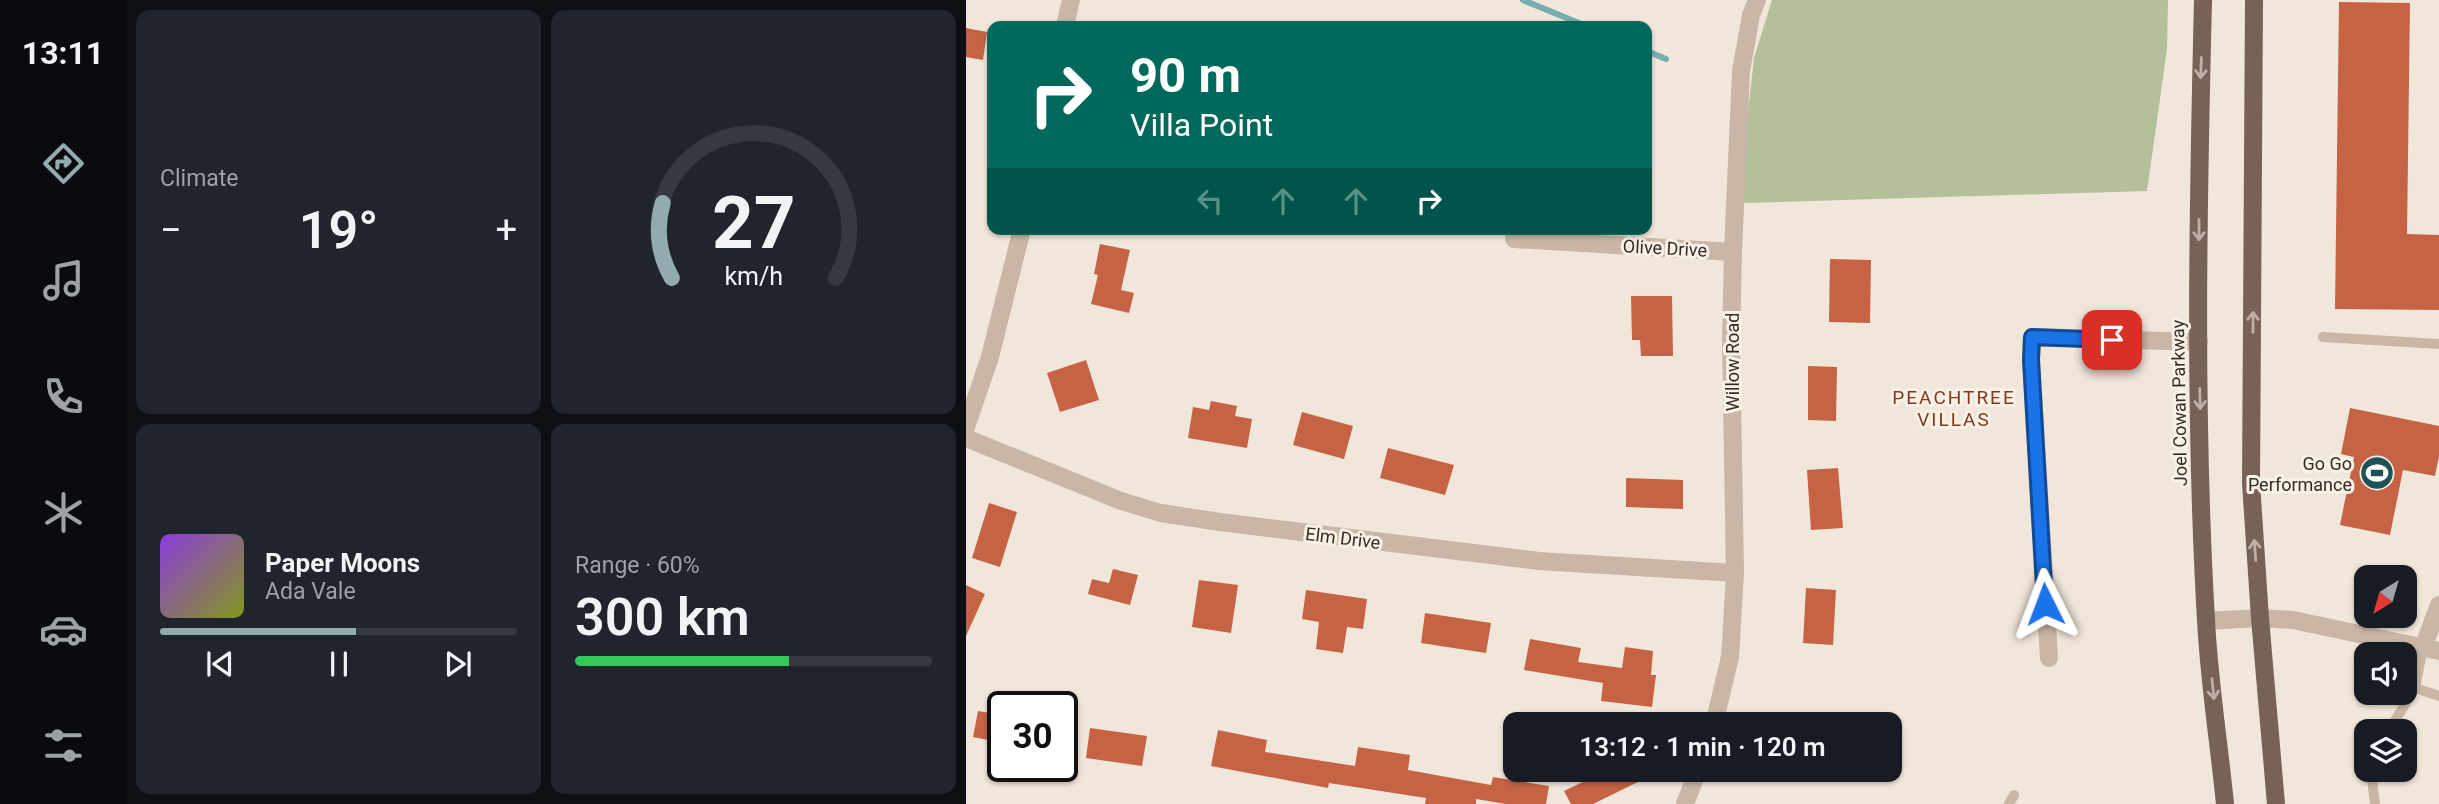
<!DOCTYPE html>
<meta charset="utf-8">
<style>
body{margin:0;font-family:Roboto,sans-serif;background:#20242c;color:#f1f3f6;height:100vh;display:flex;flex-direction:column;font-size:26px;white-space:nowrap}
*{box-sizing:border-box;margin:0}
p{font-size:23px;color:#9ea1a6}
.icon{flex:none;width:38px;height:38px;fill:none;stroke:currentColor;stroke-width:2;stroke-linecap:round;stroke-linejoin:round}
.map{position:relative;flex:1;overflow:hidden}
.sheet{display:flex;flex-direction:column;gap:10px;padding:10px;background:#0d0f14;width:840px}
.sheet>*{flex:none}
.top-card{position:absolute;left:21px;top:21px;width:665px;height:214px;border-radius:14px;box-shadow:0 2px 5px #0004;background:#00695c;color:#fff;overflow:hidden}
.needle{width:46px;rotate:217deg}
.tools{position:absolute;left:1388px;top:565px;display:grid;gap:14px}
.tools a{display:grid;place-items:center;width:63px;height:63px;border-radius:14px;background:#171b24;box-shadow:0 2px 5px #0004;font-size:35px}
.speed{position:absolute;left:21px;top:691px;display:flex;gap:14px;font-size:35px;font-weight:700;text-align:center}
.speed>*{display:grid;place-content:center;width:91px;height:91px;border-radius:50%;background:#171b24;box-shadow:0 2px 5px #0004;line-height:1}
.speed .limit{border:4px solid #111;border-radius:10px;background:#fff;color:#111}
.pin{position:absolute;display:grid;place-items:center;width:60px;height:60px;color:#fff;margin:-30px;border-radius:14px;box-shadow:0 4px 10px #0006}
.me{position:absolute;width:77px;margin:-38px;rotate:357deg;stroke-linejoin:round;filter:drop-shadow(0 0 5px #0008)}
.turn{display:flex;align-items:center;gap:24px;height:147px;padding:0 28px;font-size:32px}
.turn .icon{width:91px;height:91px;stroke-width:2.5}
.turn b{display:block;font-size:49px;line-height:60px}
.lanes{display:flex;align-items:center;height:66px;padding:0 28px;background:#0003;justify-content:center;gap:35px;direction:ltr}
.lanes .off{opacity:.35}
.big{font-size:52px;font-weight:600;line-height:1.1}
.sheet .card{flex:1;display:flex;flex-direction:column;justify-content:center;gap:10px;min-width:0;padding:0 24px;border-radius:14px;background:#20242c}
.sheet .dial{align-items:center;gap:0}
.dial svg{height:182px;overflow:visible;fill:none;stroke:#363941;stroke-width:7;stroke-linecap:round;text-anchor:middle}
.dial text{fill:#f1f3f6;stroke:none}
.song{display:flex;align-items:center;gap:21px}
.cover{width:84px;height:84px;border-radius:10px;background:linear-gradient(135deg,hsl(270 70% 55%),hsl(70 70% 35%))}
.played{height:7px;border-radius:4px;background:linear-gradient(90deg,#92abae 55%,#363941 55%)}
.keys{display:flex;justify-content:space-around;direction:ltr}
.heat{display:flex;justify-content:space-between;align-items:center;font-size:38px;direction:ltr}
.charge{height:10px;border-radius:5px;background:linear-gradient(90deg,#34c759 60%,#363941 0)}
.sheet .tiles{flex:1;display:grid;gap:10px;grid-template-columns:repeat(2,1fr)}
.trip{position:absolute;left:537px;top:712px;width:399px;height:70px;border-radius:14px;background:#171b24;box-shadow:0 2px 5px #0004;font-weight:600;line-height:70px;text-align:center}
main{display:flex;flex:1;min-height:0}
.menu{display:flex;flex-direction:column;width:126px;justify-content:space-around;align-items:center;background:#090b0e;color:#9ea1a6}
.menu .icon{width:49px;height:49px}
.menu .on{color:#92abae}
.menu b{font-size:32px;color:#f1f3f6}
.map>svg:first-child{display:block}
</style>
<main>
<nav class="menu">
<b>13:11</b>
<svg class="icon on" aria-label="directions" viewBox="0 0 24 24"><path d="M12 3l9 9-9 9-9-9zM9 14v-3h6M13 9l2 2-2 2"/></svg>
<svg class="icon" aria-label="music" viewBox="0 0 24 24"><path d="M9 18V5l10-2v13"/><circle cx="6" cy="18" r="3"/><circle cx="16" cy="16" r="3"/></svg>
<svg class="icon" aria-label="phone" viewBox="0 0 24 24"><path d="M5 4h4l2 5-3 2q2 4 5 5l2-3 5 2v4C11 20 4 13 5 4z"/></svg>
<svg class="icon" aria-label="climate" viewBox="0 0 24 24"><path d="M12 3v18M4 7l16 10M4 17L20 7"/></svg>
<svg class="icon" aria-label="car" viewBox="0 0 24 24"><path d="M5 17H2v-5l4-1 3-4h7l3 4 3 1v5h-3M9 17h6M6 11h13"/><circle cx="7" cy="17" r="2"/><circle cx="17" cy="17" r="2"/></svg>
<svg class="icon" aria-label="filters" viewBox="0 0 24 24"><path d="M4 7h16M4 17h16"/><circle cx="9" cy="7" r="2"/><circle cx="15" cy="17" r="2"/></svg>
</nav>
<section class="sheet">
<div class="tiles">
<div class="card"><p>Climate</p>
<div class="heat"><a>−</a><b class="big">19°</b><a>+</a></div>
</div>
<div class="card dial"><svg viewBox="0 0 100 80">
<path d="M14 69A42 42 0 1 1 86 69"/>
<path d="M14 69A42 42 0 0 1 10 36" stroke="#92abae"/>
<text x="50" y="56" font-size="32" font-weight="700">27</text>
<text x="50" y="72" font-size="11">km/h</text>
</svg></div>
<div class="card">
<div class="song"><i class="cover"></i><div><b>Paper Moons</b><p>Ada Vale</p></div></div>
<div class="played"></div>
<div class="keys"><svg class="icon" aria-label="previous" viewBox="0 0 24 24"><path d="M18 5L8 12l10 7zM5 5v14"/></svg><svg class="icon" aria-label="pause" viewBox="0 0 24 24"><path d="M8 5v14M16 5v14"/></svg><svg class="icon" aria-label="next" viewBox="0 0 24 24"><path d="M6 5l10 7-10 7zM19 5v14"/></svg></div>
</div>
<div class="card"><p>Range · 60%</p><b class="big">300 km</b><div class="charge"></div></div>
</div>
</section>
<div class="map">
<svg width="1473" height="804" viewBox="0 0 1473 804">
<rect width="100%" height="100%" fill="#f1e6da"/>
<path fill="#b4c09a" d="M806,0H1202L1201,49L1181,191L777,203V157L788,58Z"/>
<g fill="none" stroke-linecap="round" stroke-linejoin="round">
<g stroke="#79acae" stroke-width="6">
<path d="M557,0L620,26"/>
<path d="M681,51L700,59"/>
</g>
</g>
<g fill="#c66344">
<path d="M1373,2L1444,3L1441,234L1473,235V310L1369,309Z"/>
<path d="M0,28L21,32L17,60L0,57Z"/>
<path d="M134,244L164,250L155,290L168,293L163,313L125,304L132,275L128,274Z"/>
<path d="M864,259L905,260L904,323L863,322Z"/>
<path d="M665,296H706L707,356H675L674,340H666Z"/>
<path d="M120,360L133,400L94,412L81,373Z"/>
<path d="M842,366L871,367L870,421L842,420Z"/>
<path d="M245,401L271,406L269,416L286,419L281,448L222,438L227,407L243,410Z"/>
<path d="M1384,408L1473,426V456L1469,476L1437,470L1424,535L1374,525L1388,457L1375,454Z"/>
<path d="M336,412L387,426L378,459L327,445Z"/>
<path d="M422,448L488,465L479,495L414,478Z"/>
<path d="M872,468L877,528L845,530L841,470Z"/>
<path d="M660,478L717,480V509L660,507Z"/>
<path d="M23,503L51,512L34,567L6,558Z"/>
<path d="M147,569L172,575L164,605L122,594L126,579L143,583Z"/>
<path d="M233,580L272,585L265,633L226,627Z"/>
<path d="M0,585L19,594L0,636Z"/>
<path d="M840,588L870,590L867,645L837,643Z"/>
<path d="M340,590L401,599L397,629L381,627L377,653L350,649L353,622L336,619Z"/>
<path d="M459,613L525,623L520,653L455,643Z"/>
<path d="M564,639L615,648L612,662L656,668L659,647L687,651L685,675H690L686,707L635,701L637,683L558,670Z"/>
<path d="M12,711L37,715V743L7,737Z"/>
<path d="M124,728L181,736L176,766L120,758Z"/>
<path d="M252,730L301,740L299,752L389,766L392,747L444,755L442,770L525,785L527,777L583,786L580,804H540L510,799V804H459L460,798L363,783L362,788L245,766Z"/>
<path d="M642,770H668L674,781L627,804H605L598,791Z"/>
</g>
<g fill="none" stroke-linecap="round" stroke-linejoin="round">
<g stroke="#c9b6a6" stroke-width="10">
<path d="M1357,337L1473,344"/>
<path d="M1449,688L1473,696"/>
<path d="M1422,732L1449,688L1457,648"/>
<path d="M1405,770L1409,804"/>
<path d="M1043,804L1048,795"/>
</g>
<g stroke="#c9b6a6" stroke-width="18">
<path d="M99,26L105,0"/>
<path d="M548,239L767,252"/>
<path d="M0,427L24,357L56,229"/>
<path d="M0,438L155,501L195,513L254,522L573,561L769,573"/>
<path d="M1240,621L1294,618L1327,620L1473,651"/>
<path d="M1457,648L1473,605"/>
<path d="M1083,658L1065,360L1066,337L1233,342"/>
<path d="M748,724L764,657L765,642L769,573L765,340L767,252L775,71L785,15L791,0"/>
<path d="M719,804L732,770"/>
</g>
<g stroke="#776258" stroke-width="18">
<path d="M1237,0C1232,206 1228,414 1240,620C1243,681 1253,743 1259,804"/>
<path d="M1288,0L1285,483L1294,618L1310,804"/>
</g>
</g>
<defs><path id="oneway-shaft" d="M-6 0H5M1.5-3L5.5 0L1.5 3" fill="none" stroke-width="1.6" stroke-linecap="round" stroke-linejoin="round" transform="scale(1.75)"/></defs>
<g stroke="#beb0a6">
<use href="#oneway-shaft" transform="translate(1235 68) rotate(92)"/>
<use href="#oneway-shaft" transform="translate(1233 230) rotate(90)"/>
<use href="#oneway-shaft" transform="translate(1287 322) rotate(-90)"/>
<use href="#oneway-shaft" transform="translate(1234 399) rotate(89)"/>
<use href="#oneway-shaft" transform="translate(1289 550) rotate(-94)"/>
<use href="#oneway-shaft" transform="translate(1247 689) rotate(84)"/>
</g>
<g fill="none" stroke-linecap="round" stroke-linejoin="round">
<g stroke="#114b97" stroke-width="18">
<path id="route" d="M1079,604L1065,360L1066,337L1146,340"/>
</g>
<use href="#route" stroke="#1a73e8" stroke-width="12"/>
</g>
<defs>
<g id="stadium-disc" transform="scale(1.75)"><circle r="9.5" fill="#1d5357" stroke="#f9f0e6"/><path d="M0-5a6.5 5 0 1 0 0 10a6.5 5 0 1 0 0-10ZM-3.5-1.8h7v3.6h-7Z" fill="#fff"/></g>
</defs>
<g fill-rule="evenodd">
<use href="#stadium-disc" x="1411" y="473"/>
</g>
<g text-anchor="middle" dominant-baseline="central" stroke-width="6" stroke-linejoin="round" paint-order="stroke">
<g font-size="18" fill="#352b27" stroke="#f9f0e6">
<text transform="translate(699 248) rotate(3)">Olive Drive</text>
<text transform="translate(766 362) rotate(-90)">Willow Road</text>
<text transform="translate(1213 403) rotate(-91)">Joel Cowan Parkway</text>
<text transform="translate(377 538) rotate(7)">Elm Drive</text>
</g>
<g font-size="18" fill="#352b27" stroke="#f9f0e6" text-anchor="end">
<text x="1386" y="463">Go Go<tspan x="1386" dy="21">Performance</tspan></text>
</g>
<g font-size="19" letter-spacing="2" fill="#843820" stroke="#f9f0e6">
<text x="988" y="397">PEACHTREE<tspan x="988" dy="22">VILLAS</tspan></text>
</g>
</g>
</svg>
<div class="tools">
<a><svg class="needle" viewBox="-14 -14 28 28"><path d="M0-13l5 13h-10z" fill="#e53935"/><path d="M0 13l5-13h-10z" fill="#9ea1a6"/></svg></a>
<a><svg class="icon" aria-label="sound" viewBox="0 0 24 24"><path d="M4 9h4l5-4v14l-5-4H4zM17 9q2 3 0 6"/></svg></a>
<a><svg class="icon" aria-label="layers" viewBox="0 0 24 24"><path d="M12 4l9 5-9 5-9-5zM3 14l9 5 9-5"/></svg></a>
</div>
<div class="speed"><div class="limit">30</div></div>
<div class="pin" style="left:1146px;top:340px;background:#d93025"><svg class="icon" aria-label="arrive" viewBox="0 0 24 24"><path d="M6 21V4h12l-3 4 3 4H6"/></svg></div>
<svg class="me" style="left:1079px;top:604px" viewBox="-20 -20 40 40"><path d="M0-17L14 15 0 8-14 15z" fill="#1a73e8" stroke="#fff" stroke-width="4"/></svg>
<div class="trip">13:12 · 1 min · 120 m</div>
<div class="top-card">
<div class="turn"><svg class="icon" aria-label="right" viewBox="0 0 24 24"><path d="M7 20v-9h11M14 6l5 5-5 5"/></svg><div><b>90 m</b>Villa Point</div></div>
<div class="lanes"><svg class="icon off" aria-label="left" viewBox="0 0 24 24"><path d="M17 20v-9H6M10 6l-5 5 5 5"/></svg><svg class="icon off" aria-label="ahead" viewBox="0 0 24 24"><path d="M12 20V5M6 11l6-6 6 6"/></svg><svg class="icon off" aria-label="ahead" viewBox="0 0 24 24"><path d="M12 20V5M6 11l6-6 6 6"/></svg><svg class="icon" aria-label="right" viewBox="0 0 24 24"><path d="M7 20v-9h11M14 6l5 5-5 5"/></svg></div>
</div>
</div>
</main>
